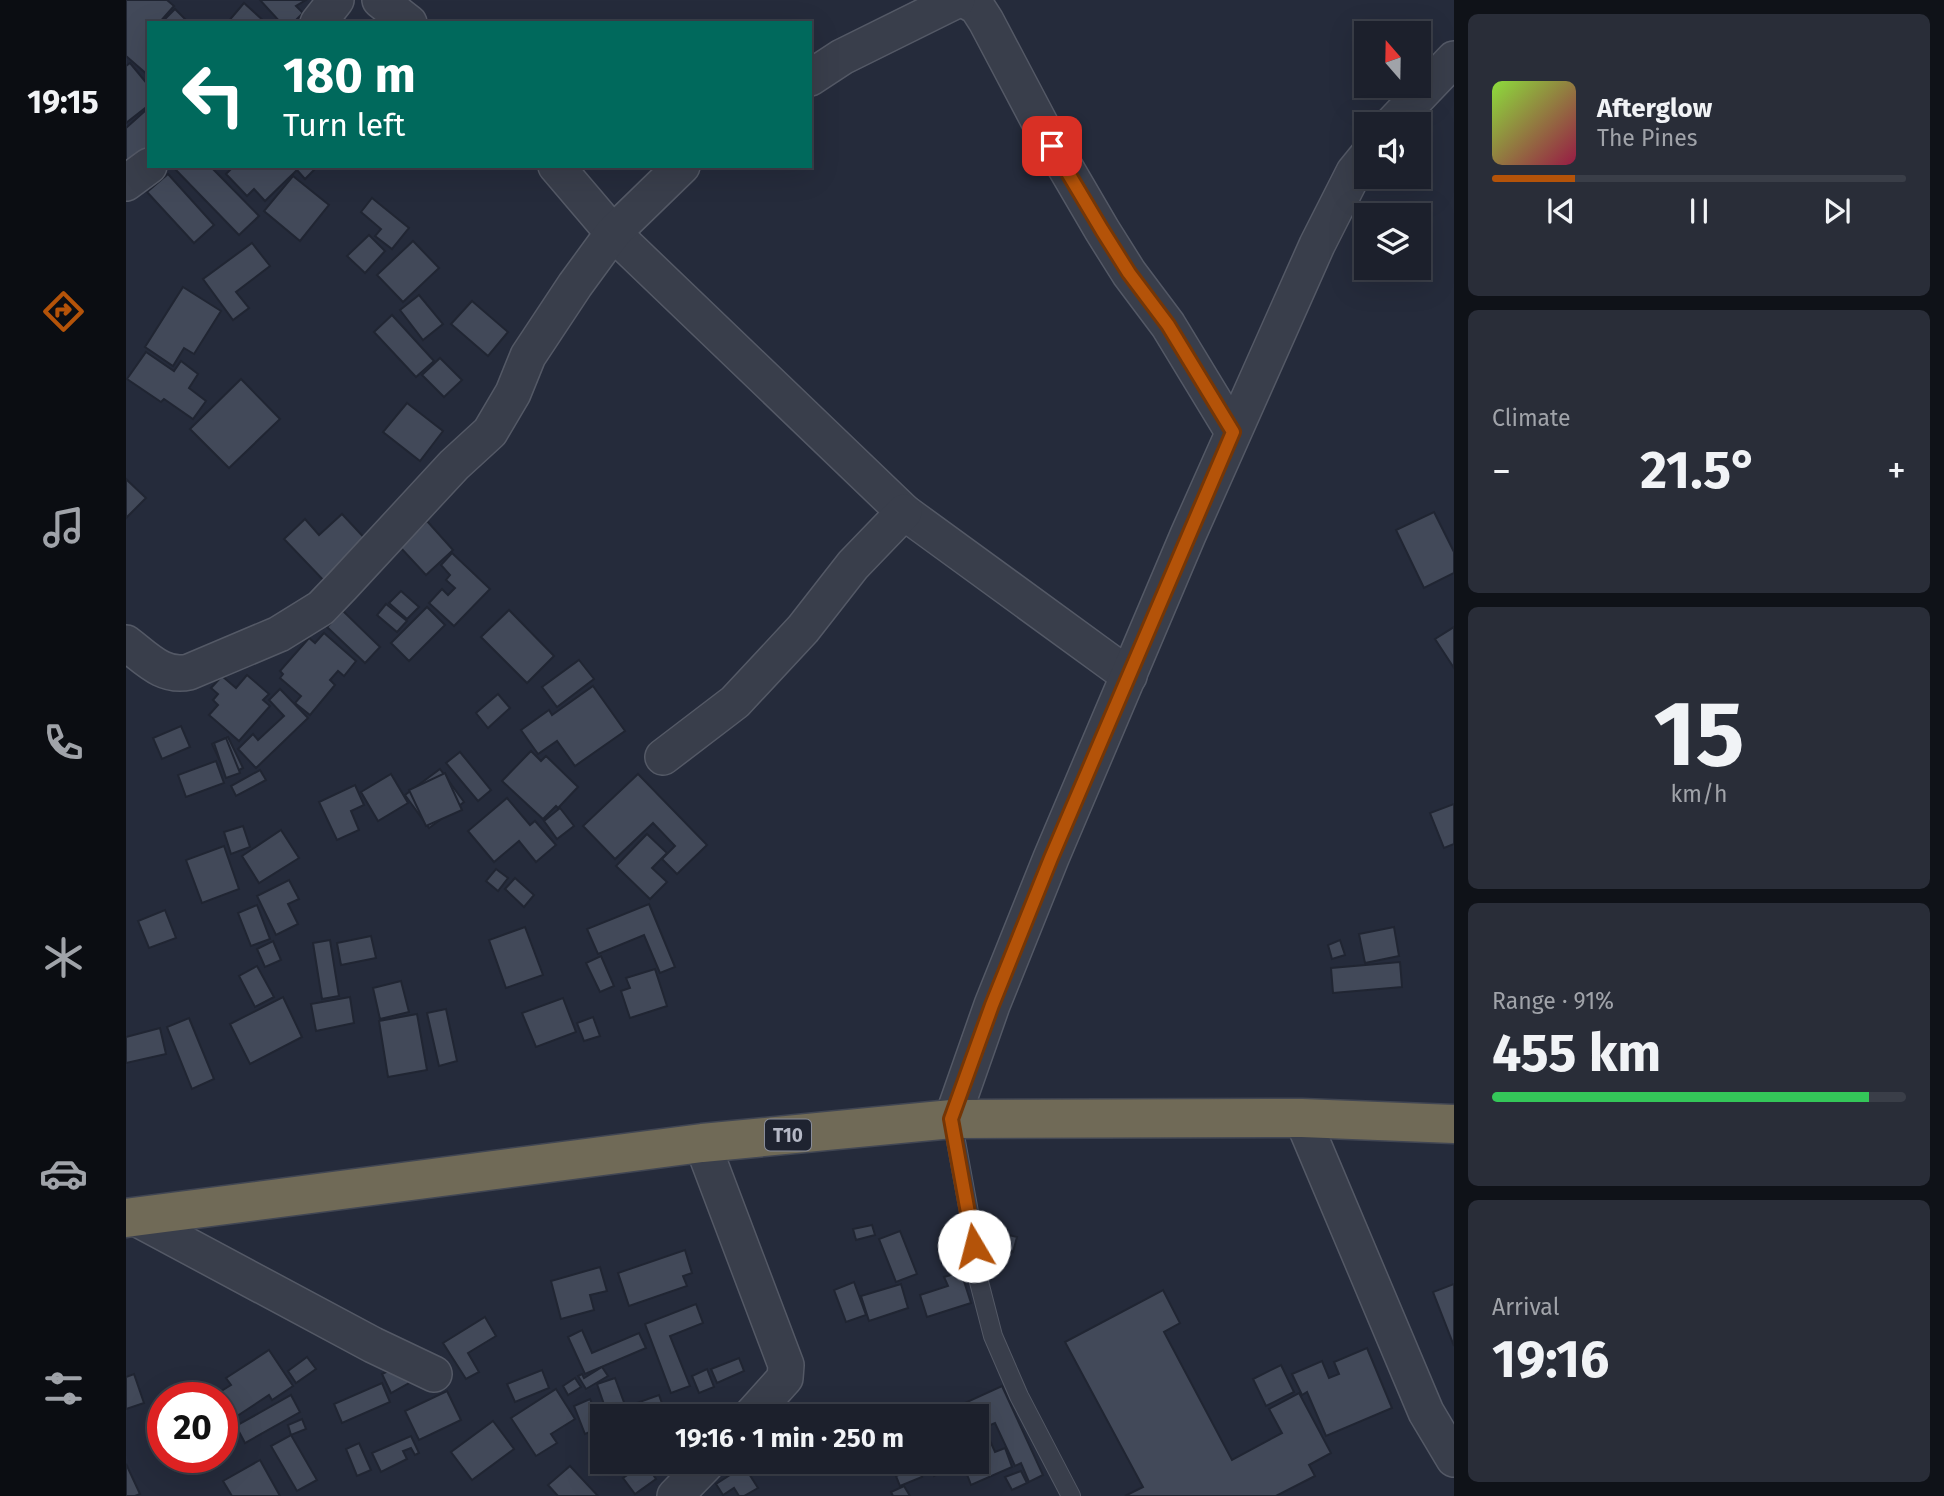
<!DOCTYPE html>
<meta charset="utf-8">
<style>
body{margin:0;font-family:"Fira Sans",sans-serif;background:#292d38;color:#f1f3f6;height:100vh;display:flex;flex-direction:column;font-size:26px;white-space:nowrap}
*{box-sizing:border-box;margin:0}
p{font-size:23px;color:#a0a3a9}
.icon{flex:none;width:38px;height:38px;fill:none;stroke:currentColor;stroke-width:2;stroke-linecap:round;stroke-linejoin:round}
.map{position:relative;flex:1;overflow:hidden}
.sheet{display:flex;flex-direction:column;gap:14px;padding:14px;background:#0f1218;width:490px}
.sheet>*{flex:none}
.hud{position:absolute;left:21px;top:21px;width:665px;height:147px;border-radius:0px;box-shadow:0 7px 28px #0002,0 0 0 2px #3a3e48;background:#00695c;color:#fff;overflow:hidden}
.needle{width:46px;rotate:340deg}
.fabs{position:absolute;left:1228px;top:21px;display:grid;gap:14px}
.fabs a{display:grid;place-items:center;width:77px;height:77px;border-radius:0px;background:#1c202c;box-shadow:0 7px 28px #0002,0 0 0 2px #3a3e48;font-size:35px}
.speed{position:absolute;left:21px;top:1382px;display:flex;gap:14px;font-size:35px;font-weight:700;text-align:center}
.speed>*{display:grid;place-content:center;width:91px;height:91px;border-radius:50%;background:#1c202c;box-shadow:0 7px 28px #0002,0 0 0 2px #3a3e48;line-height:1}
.speed .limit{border:10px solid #d22;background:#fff;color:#111}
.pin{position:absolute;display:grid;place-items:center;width:60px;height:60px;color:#fff;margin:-30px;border-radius:14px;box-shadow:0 4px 10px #0006}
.me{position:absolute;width:77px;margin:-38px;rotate:352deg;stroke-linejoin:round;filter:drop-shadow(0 0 5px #0008)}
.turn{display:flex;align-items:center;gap:24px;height:147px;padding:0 21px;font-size:32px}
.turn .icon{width:91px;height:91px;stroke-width:2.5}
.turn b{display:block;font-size:49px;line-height:60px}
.big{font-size:52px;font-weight:700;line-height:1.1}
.sheet .card{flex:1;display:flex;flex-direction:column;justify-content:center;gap:10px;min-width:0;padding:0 24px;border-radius:10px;background:#292d38}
.sheet .dial{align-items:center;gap:0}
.dial b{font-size:91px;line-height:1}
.song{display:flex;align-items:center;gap:21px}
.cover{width:84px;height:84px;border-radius:10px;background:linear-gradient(135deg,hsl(90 70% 55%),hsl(340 70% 35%))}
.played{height:7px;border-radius:4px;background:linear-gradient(90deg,#b45309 20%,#3a3e48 20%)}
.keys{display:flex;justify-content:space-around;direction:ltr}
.heat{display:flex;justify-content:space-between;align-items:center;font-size:38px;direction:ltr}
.charge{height:10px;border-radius:5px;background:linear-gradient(90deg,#34c759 91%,#3a3e48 0)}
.trip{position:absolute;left:464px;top:1404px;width:399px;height:70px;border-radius:0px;background:#1c202c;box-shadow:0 7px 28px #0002,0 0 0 2px #3a3e48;font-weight:700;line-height:70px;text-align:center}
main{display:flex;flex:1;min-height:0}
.menu{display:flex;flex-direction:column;width:126px;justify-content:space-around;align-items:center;background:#0b0d12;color:#a0a3a9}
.menu .icon{width:49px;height:49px}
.menu .on{color:#b45309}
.menu b{font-size:32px;color:#f1f3f6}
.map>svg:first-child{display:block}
</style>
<main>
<nav class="menu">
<b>19:15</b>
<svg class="icon on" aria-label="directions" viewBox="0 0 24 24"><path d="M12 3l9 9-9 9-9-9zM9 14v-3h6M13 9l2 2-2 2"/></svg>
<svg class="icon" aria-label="music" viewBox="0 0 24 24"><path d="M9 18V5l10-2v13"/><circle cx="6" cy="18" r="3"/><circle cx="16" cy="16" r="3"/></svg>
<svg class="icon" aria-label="phone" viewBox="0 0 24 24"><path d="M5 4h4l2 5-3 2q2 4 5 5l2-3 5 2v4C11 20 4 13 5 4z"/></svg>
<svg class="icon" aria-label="climate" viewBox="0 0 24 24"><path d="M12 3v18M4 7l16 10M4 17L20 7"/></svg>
<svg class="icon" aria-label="car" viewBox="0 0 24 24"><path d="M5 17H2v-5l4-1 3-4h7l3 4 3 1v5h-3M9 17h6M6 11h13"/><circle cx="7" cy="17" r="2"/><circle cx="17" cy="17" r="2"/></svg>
<svg class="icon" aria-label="filters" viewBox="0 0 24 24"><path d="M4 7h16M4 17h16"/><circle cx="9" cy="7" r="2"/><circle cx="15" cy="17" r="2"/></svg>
</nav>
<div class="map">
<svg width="1328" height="1496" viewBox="0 0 1328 1496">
<rect width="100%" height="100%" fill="#252b3b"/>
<g fill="#424959" stroke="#202532" stroke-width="2">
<path d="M0,0H41L48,6L33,23H23V76L0,56Z"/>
<path d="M134,0H180L170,6L177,13L167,23H155Z"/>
<path d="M118,3L140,23H101Z"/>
<path d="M49,9L63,23H35Z"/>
<path d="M4,63L23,86V105L0,123V66Z"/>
<path d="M20,110L23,113V156L0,163V128Z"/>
<path d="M50,166H84L133,216L113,235L48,168Z"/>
<path d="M108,166H186L189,169L179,179L171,170L139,201L128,189L121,196L100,174Z"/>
<path d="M42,174L88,225L68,243L21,192Z"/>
<path d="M167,176L203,205L174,241L138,211Z"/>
<path d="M246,198L283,228L266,249L249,236L255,229L235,212Z"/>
<path d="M243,235L259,251L239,273L221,256Z"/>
<path d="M287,241L313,268L277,302L251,275Z"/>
<path d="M126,243L144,266L110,292L123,308L107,320L77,279Z"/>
<path d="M57,287L95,311L68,354L58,348L47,366L19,347Z"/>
<path d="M293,295L317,324L297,340L274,310Z"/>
<path d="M346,301L382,332L362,356L325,324Z"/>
<path d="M266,315L308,361L290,377L248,332Z"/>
<path d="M20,352L48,371L55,361L72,374L63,388L80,401L67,419L38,399L35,402L1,379Z"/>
<path d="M314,358L336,380L318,397L296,375Z"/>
<path d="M115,379L154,419L103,468L64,429Z"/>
<path d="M281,403L317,431L294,461L257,432Z"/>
<path d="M0,479L20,498L0,518Z"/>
<path d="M1308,512L1328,552V573L1298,588L1270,530Z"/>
<path d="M216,514L244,544L202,585L158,539L179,519L193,535Z"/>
<path d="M301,521L327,550L300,575L274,547Z"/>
<path d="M326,553L364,589L328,626L303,603L316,589L322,595L329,588L320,580L324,575L315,565Z"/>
<path d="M275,591L293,607L281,619L263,603Z"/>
<path d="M260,604L281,621L271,632L251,615Z"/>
<path d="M301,607L319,625L283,661L265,643Z"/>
<path d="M383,610L428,656L401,683L355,637Z"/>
<path d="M217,611L254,647L239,663L201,627Z"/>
<path d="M1328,627V668L1309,639Z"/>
<path d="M198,633L230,661L218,676L212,671L204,680L209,685L184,715L169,703L175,696L154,678L157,674L154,671L183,638L189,643Z"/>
<path d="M453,660L468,679L431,707L416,687Z"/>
<path d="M121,675L143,694L137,700L144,706L113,741L83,715L92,705L87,700L92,694L85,688L96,676L110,688Z"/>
<path d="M467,686L499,731L449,766L431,741L412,754L395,730L423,710L426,715Z"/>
<path d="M154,689L182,718L130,768L112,749L127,734L132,740L158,716L143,700Z"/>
<path d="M372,694L384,708L362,728L350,713Z"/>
<path d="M55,726L64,747L36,759L27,738Z"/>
<path d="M102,737L117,768L101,776L86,744Z"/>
<path d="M100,738L114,773L100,778L88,743Z"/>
<path d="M405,751L415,761L420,756L452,787L432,808L430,806L417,819L376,781Z"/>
<path d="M334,752L365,790L352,801L320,763Z"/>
<path d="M90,761L98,783L60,797L52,775Z"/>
<path d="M314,769L338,802L303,828L279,795Z"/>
<path d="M134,770L140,780L110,796L105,786Z"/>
<path d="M319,773L336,810L300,826L283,790Z"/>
<path d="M265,774L282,803L252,821L235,792Z"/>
<path d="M512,774L581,845L551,874L536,859L549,846L527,823L489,859L457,826Z"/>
<path d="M229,785L238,805L225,811L233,830L211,840L193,802Z"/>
<path d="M381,798L404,825L409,821L430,845L410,862L393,841L368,862L342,831Z"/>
<path d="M1328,804V844L1318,848L1304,813Z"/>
<path d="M434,808L448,826L431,839L418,821Z"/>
<path d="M117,826L124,847L105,854L98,832Z"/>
<path d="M155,830L173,858L133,883L116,856Z"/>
<path d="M521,834L541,853L526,868L541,882L524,899L490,866Z"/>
<path d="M98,846L113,889L76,903L60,860Z"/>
<path d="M370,869L382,878L372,891L360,881Z"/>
<path d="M389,878L408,895L398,907L379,889Z"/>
<path d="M163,880L173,899L162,904L172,924L150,935L131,896Z"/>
<path d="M523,904L549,967L534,973L518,935L472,954L461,929Z"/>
<path d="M131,905L144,939L125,946L112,913Z"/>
<path d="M39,910L50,938L23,948L12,921Z"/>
<path d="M399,927L417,975L380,988L363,940Z"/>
<path d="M1268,927L1273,956L1239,963L1233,934Z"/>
<path d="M245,936L250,958L215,965L211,943Z"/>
<path d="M204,940L213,996L196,999L187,943Z"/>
<path d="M1214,940L1219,955L1206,959L1202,945Z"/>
<path d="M147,941L155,960L139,967L131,949Z"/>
<path d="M475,956L488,986L474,992L460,963Z"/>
<path d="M1274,962L1276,987L1207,993L1205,968Z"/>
<path d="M131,966L148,997L129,1007L113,976Z"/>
<path d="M529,969L541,1006L504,1018L495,991L504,988L500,978Z"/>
<path d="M275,981L283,1012L254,1019L247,988Z"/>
<path d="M157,997L176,1037L124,1064L104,1024Z"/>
<path d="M224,997L228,1023L190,1031L185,1004Z"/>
<path d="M437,998L450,1032L410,1047L396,1013Z"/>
<path d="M320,1009L331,1061L313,1066L301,1013Z"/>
<path d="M291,1014L301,1070L262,1077L253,1021Z"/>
<path d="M467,1017L474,1036L458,1041L451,1023Z"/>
<path d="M63,1018L88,1079L66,1089L41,1027Z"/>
<path d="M34,1028L40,1054L0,1063V1037Z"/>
<path d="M746,1225L749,1235L730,1240L727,1229Z"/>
<path d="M774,1231L791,1274L770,1282L753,1239Z"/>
<path d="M879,1234L891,1237L887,1252L875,1249Z"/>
<path d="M559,1250L566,1273L557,1276L561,1286L503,1306L492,1273Z"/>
<path d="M474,1267L481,1291L464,1295L468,1310L435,1319L425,1281Z"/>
<path d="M835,1272L845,1303L801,1317L794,1295L822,1286L818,1277Z"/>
<path d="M728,1282L740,1315L720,1322L708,1290Z"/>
<path d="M775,1284L782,1308L743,1321L735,1296Z"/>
<path d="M1328,1284V1346L1307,1292Z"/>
<path d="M1037,1290L1054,1323L1038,1332L1106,1460L1156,1433L1143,1409L1173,1393L1205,1453L1183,1465L1189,1476L1150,1496H999L1017,1487L939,1342Z"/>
<path d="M570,1304L577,1323L544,1336L564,1386L545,1393L519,1324Z"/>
<path d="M359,1317L370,1336L342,1353L353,1372L340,1379L317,1343Z"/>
<path d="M456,1330L466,1353L513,1333L520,1348L459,1374L442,1337Z"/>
<path d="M1241,1348L1266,1408L1200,1436L1181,1392L1176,1395L1166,1374L1196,1361L1203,1378L1213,1374L1208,1362Z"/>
<path d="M143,1350L167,1386L146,1400L143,1395L96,1426V1398H84L105,1385L100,1378Z"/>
<path d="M181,1357L190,1369L170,1383L162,1371Z"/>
<path d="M613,1358L618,1371L591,1383L585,1369Z"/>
<path d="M274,1365L283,1383L265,1393L256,1374Z"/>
<path d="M1155,1365L1168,1392L1140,1406L1127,1379Z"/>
<path d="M476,1367L482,1376L460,1389L452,1376L456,1374L458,1378Z"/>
<path d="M581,1369L588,1387L573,1393L566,1376Z"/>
<path d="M416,1370L423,1388L389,1402L381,1384Z"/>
<path d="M8,1374L18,1403L0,1409V1377Z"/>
<path d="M449,1378L455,1387L442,1395L437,1386Z"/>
<path d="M489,1378L503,1416H482L471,1384Z"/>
<path d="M256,1383L264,1402L216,1423L208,1404Z"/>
<path d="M876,1386L917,1475L903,1482L895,1463L889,1466L869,1423L850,1431V1416H820L819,1412Z"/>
<path d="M430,1389L449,1419L425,1434L431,1443L410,1456L385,1418Z"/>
<path d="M321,1391L335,1420L293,1440L279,1411Z"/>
<path d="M165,1395L174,1412L119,1443L110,1426Z"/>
<path d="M533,1395L538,1409L520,1416H509L505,1405Z"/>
<path d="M464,1399L476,1427L459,1434L448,1406Z"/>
<path d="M580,1408L583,1416H558Z"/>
<path d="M176,1419L180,1429L165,1435L162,1425Z"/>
<path d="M367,1421L388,1449L346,1480L325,1452Z"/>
<path d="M861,1434L869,1452L879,1448L886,1467L845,1485L836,1461H850V1438Z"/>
<path d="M165,1435L191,1480L171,1491L145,1446Z"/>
<path d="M285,1436L293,1453L289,1455L285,1448L277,1451L281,1459L255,1472L246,1453Z"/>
<path d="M233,1443L245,1470L231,1476L220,1449Z"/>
<path d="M134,1460L154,1496H106L97,1481Z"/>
<path d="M802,1461H830L832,1465L808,1476Z"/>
<path d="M519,1463L530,1479L509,1494L497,1478Z"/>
<path d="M0,1464L14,1494L9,1496H0Z"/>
<path d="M444,1466L472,1496H432L422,1485Z"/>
<path d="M618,1466L632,1488L618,1496H613L608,1488L597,1495L590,1484Z"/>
<path d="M792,1467L796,1477L774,1486L770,1476Z"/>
<path d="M895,1471L901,1483L886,1490L879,1477Z"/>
<path d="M778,1486L784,1496H767L765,1492Z"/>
</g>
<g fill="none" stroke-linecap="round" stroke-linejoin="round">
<g stroke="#545966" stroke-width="20">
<path id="lane" d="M826,1119L843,1212L853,1282L867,1336L893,1396L945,1496"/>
</g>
<g stroke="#545966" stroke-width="38">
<g id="street">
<path d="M254,0L283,23"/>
<path d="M839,0L851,7L860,21L917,129L976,230L1003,273L1042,325L1107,432"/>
<path d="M192,23L210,0"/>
<path d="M684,78L716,57L831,0"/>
<path d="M1266,124L1328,59"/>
<path d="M430,166L487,233L778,512L1003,676"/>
<path d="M0,183L23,166"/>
<path d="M0,643C20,658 37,678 63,672L153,634L195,608L217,585L328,465L364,432L387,393L402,356L449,285L487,233L556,166"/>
<path d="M537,757L609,702L677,629L727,565L778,512"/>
<path d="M1176,1118L1300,1412L1328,1459"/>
<path d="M826,1119L866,1005L925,858L1062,535L1191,245L1228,172L1241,156"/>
<path d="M576,1143L660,1365L659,1378L625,1416"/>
<path d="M8,1217L247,1345L308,1374"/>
<path d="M549,1496L583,1461"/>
</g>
</g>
<g stroke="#414653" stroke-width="41">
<path id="highway" d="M0,1218L576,1143L826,1119L1176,1118L1328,1124"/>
</g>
<use href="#lane" stroke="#393e4b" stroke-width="18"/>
<use href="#street" stroke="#393e4b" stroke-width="35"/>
<use href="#highway" stroke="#706a57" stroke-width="38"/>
</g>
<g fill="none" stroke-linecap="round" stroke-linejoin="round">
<g stroke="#753606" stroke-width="18">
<path id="route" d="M848,1246L825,1119L866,1005L925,858L1107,432L1042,325L1003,273L976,230L926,146"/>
</g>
<use href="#route" stroke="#b45309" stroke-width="12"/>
</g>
<g text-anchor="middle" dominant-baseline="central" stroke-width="7" stroke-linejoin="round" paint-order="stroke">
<rect fill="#1e2330" stroke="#888c99" stroke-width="2" x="639" y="1119.5" width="46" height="31" rx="5"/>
<g font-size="19" font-weight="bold" fill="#b5b9c6">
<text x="662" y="1135">T10</text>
</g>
</g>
</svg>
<div class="fabs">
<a><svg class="needle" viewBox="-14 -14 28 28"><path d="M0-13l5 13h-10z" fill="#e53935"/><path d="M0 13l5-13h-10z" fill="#a0a3a9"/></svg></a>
<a><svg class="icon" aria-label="sound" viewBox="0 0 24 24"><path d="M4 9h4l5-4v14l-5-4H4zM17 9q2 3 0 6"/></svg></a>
<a><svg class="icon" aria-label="layers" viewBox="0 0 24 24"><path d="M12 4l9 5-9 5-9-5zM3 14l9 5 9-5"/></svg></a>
</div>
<div class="speed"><div class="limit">20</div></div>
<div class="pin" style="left:926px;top:146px;background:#d93025"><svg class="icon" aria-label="arrive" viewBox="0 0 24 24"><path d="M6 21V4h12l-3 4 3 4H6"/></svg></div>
<svg class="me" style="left:848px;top:1246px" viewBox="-20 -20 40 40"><circle r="19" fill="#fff"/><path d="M0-13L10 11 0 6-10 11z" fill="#b45309"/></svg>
<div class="trip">19:16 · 1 min · 250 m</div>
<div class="hud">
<div class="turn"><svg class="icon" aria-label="left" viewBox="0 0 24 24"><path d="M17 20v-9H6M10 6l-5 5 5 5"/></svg><div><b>180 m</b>Turn left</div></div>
</div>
</div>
<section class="sheet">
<div class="card">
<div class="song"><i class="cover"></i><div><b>Afterglow</b><p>The Pines</p></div></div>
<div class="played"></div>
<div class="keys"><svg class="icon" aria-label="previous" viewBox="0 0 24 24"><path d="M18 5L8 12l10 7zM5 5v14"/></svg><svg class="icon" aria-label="pause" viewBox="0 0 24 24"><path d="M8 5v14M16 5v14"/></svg><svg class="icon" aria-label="next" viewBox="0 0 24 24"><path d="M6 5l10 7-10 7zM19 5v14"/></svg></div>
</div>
<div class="card"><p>Climate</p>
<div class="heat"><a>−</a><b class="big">21.5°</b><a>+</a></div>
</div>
<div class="card dial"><b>15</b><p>km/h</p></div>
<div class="card"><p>Range · 91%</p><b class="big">455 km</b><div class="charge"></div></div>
<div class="card"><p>Arrival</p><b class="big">19:16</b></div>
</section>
</main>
